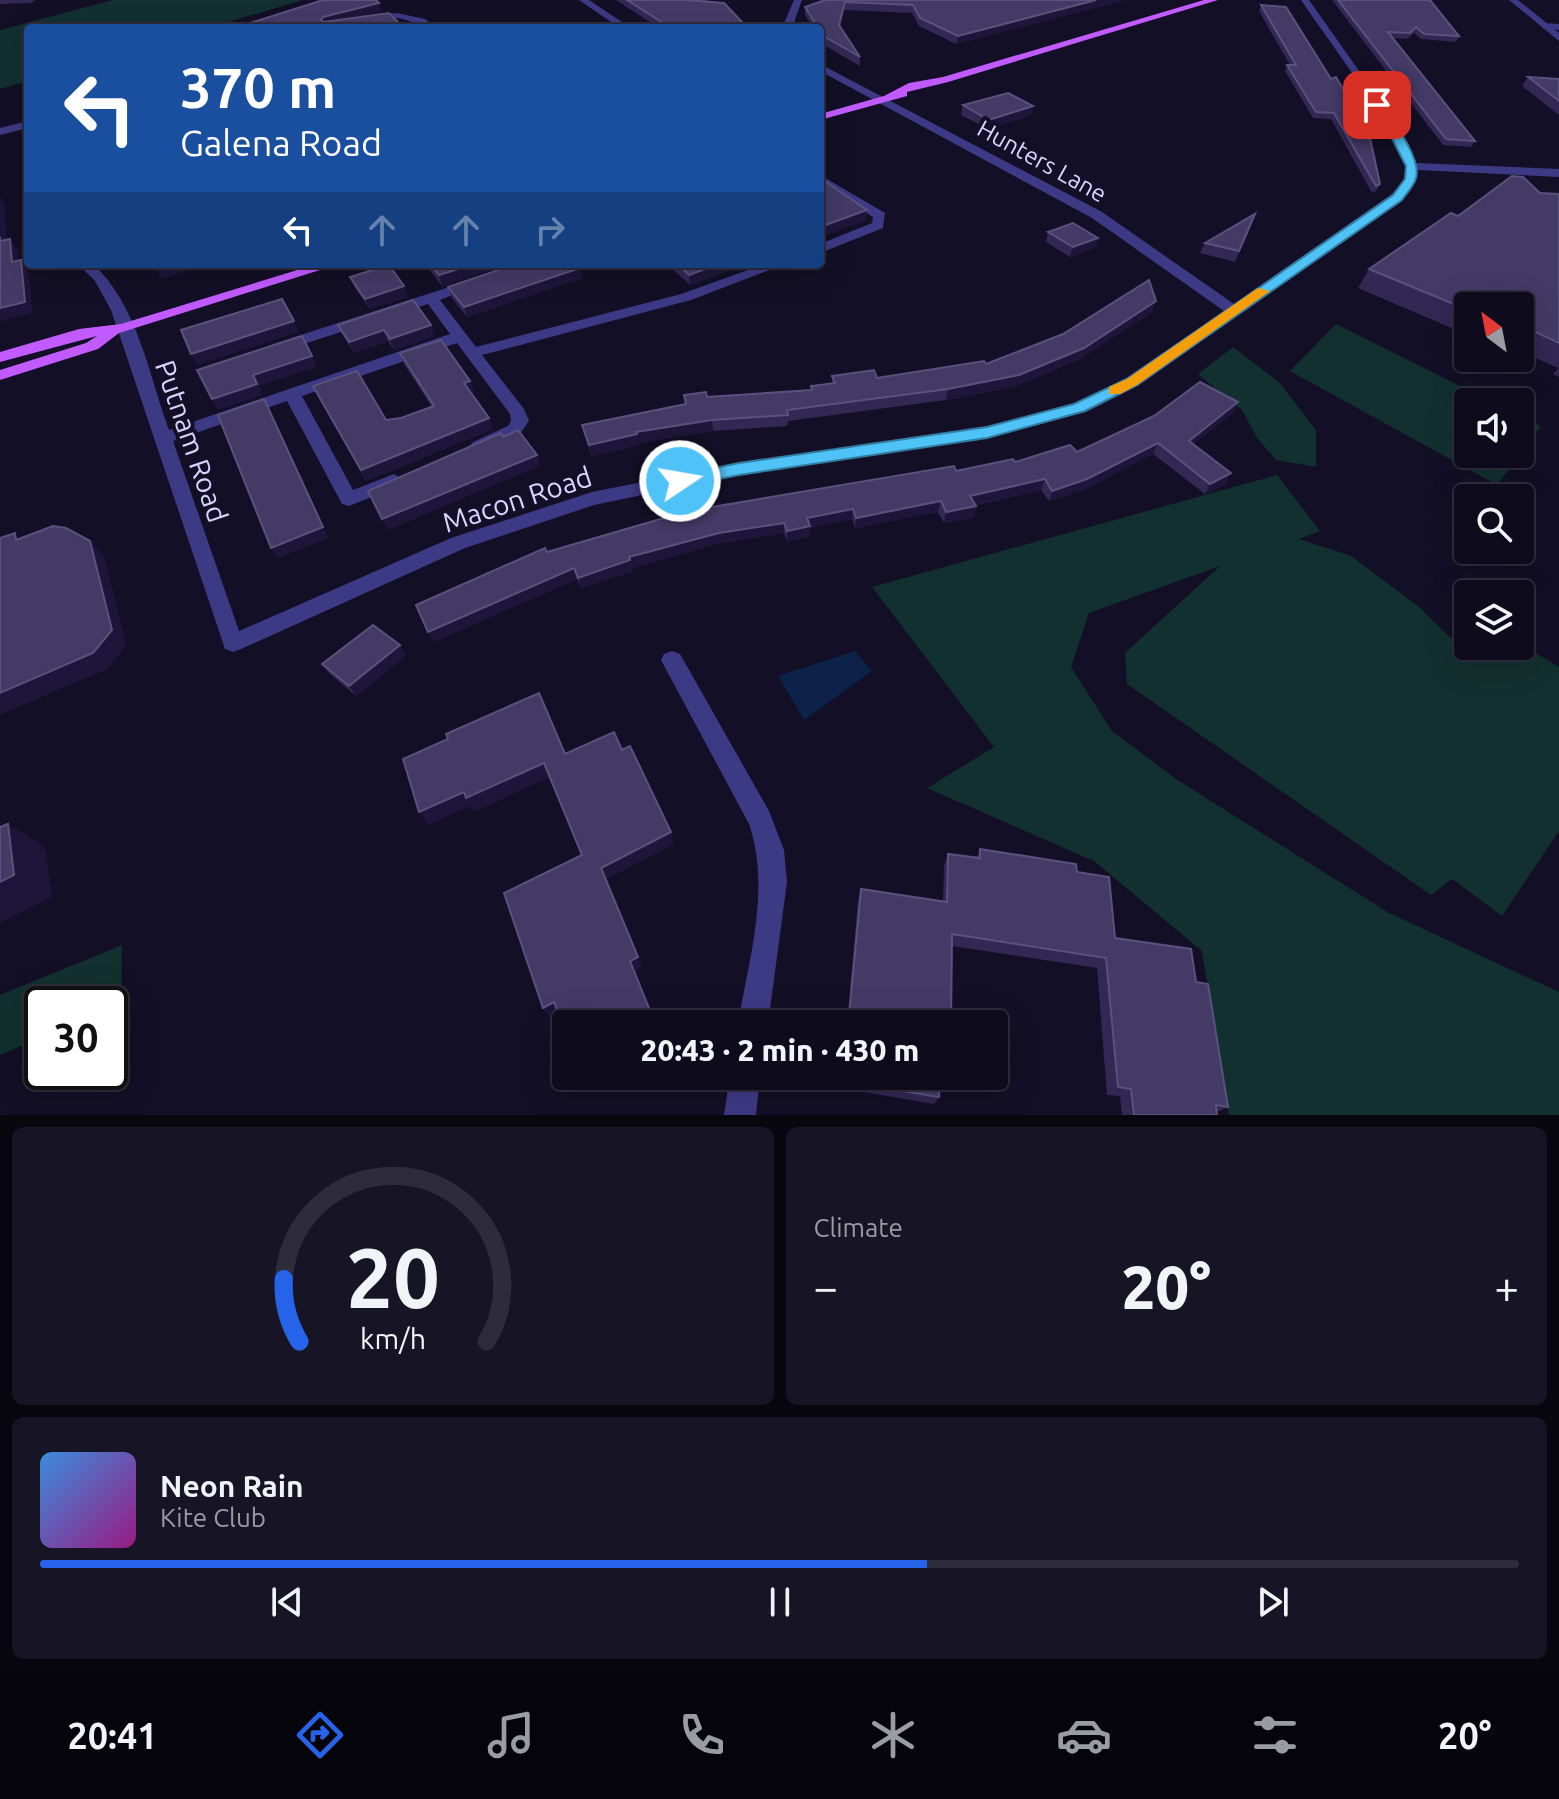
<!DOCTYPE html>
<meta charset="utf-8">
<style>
body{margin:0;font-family:Ubuntu,sans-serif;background:#171425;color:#f1f3f6;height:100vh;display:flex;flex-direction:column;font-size:30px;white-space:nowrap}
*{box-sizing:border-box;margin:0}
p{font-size:26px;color:#9b9ba3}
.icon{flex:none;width:44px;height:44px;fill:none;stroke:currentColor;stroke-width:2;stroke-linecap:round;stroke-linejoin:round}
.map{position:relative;height:1115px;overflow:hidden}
.panel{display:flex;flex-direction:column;gap:12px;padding:12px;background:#08060f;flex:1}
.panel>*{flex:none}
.banner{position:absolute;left:24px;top:24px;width:800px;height:244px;border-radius:8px;box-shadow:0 8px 32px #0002,0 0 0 2px #2e2b3b;background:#1a4fa0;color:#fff;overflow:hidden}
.needle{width:52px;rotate:328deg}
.controls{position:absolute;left:1454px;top:292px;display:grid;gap:16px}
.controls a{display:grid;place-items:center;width:80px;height:80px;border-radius:8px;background:#0e0b1c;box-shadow:0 8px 32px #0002,0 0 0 2px #2e2b3b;font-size:40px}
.speed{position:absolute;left:24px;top:986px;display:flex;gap:16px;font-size:40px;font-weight:700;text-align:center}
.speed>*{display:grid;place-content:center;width:104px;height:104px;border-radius:50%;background:#0e0b1c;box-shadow:0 8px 32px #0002,0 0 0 2px #2e2b3b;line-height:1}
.speed .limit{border:4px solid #111;border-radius:12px;background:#fff;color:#111}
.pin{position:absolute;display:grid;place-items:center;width:68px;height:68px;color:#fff;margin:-34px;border-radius:16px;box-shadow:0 4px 12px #0006}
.me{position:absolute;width:88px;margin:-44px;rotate:78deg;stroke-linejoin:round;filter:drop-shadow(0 0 6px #0008)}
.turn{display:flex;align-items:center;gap:28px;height:168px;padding:0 24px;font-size:36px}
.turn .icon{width:104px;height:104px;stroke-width:2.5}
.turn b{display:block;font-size:56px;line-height:68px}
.lanes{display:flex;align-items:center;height:76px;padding:0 24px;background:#0003;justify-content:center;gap:40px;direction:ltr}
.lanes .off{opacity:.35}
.big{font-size:60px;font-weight:800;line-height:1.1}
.panel .tile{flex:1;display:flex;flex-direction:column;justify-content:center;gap:12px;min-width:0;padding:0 28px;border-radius:12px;background:#171425}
.panel .dial{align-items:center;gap:0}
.dial svg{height:208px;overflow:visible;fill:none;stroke:#2e2b3b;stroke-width:7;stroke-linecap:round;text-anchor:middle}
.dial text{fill:#f1f3f6;stroke:none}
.song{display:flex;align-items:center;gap:24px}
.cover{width:96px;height:96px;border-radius:12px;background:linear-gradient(135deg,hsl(210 70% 55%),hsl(310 70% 35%))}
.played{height:8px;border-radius:4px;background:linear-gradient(90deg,#2563eb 60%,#2e2b3b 60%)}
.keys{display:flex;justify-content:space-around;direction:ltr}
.heat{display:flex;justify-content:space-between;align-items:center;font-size:44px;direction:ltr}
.panel .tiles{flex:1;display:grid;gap:12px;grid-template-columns:1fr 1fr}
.tile:last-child{grid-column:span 2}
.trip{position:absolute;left:552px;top:1010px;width:456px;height:80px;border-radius:8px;background:#0e0b1c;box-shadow:0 8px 32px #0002,0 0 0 2px #2e2b3b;font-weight:800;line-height:80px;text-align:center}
.dock{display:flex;height:128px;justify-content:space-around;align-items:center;background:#06040b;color:#9b9ba3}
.dock .icon{width:56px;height:56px}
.dock .current{color:#2563eb}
.dock b{font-size:36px;color:#f1f3f6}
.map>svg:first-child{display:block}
</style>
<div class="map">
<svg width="1559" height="1115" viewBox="0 0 1559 1115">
<rect width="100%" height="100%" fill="#130f26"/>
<g fill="#12302f">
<path d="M113,0H303L208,28H28V81L0,89V30Z"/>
<path d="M1336,324L1492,402H1468V454H1520V416L1541,426L1497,485L1290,371Z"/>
<path d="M1233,347L1279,382L1316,430V467L1276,460L1257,438L1242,410L1198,374Z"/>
<path d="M1277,475L1320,531L1299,539L1351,556L1418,606L1458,645L1468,634V646L1520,644L1559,667V831L1502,916L1452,879L1431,895L1127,684L1125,653L1220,566L1089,613L1071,667L1112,731L1176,779L1389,913L1559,992V1115H1229L1202,951L1094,861L927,788L994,747L872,587Z"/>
<path d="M122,945L121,1004L110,1009V1004H42V1037L0,1055V995Z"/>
</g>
<path fill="#0c2248" d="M855,651L872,671L804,720L778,676Z"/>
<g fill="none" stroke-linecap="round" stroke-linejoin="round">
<g fill="#3d3a85" fill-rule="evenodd">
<path d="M579,0H589L631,28H620Z"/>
<path d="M794,0H802L792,28H782Z"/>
<path d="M1301,0H1309L1400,129L1416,163L1559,169V177L1418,170L1416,180L1402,200L1138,386L1086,412L987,438L739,475L594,505L465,548L241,649L233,652L225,649L111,310L95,281L78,264H93C137,304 149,375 169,430L450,334L428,304L285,350H273L271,347L273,344L468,281L473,280L480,284L440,300L476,347L681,294L765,264H785L691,300L482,355L524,409L529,421L520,434L479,452L470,446L473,442L508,426L511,421L510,414L457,343L302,396L353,490L394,474L403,480L401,485L349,506L342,504L287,401L173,441L239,631L451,538L592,492L739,463L987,426L1074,404L1126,378L1224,311L1092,218L820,71V64L1102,212L1234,304L1392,194C1399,186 1407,179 1406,167C1403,139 1321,30 1301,0Z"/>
<path d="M397,13L425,19L437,28C423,28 412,20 397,18L327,28L370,15Z"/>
<path d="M1545,23L1559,24V30L1542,28Z"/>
<path d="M28,121V128L0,135V128Z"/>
<path d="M820,175L885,213L883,228L820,253V244L872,223L873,217L820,184Z"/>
<path d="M672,651L680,654L769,811L784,850L787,882L768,1024H738C749,958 771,888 749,824L661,660L664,654Z"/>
<path d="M730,1076H760L756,1115H724Z"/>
</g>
<path fill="#3d3a85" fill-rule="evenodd" d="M1509,0H1518L1559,33V41Z"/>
<g fill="#c25bff" fill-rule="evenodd">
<path d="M1204,0H1218L948,82L907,92V96L820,120V114L884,96L909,83L943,77Z"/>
<path d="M317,264H339L119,333L98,349L0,380V370L86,343L97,336L0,362V352L79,329L121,324Z"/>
</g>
</g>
<g fill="#312854">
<path d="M0,0H35L31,3L0,4Z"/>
<path d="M616,0H711L705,2L744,24V28H659Z"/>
<path d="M825,0H1125L956,44L919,26L912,13L844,10L840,27L860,57V66L820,43V28H813L805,15V7Z"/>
<path d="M1332,0H1430L1459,36L1456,42L1421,39L1414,33L1407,39L1393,38L1475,141L1471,147L1443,145Z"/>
<path d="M1261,5L1286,7L1380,184L1376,191L1372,193L1331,119L1313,118L1285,71L1287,65H1290L1259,11Z"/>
<path d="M1528,77L1559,79V115L1522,86Z"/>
<path d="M963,105L1033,106L1031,115L988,129L961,115Z"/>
<path d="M1540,193L1559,194V377L1553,374L1558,368L1520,351V306H1468V335L1358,288L1369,269L1458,216Z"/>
<path d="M1255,214L1235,262L1200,253L1205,243Z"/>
<path d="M1048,232L1098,238L1095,248L1070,257L1046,242Z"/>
<path d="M425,264H509L442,286Z"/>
<path d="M667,264H747L690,285Z"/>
<path d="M580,268L582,278L467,317L452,298L448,287Z"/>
<path d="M350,277L408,297L370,309L355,288Z"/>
<path d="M1156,301L1152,312L1080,359L1016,386L946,400L788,421L787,426L713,431L638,443L639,445L591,456L585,435L582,425L685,404L684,395L707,397L811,390V386L832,383V376L877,378L986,364Z"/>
<path d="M338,325H431L434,336L394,350L388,341L354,353L343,335Z"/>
<path d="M400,353L470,381L474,392L471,393L489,418L493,429L366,481L319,397L386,420L401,418L432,407L404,364Z"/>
<path d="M1238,402L1233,413L1193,444L1226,484L1205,494L1153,454L1083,490L1049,501L1041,490L976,505V506L974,517L944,523L938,512L855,528L852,519L810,528V537L787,541L784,533L720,543L632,568L633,571L581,588L577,579L433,642L547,552L956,471L1077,452Z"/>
<path d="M400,645L405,656L356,696L330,674L322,664Z"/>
<path d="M980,849L1077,872L1115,938L1196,982L1228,1107L1217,1112V1115H1122L1120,1096L1107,1095L1097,968L952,946L951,1024H847L858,900L861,889L943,901L944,866L948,854L976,858Z"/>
<path d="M853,1076H940L939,1097L934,1104L852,1090Z"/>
</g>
<g fill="#1d163a">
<path d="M1096,0H1125L956,44L958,36Z"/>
<path d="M379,3L382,11L326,25L321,20L323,17Z"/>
<path d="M1033,106L1031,115L988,129L989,120Z"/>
<path d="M0,198L4,203L8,252L0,241Z"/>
<path d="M867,210L866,221L820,237V227Z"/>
<path d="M1098,238L1095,248L1070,257L1073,247Z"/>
<path d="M10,239L17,250L20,273L12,262Z"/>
<path d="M21,260L28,271L33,313L0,321V308Z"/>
<path d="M169,264H205L162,279L156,268Z"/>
<path d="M474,264H509L442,286L439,275Z"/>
<path d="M718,264H747L690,285L689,275Z"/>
<path d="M580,268L582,278L467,317L464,307Z"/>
<path d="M404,286L408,297L370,309L365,299Z"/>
<path d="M1156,301L1152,312L1080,359L1016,386L946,400L948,389Z"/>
<path d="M294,321L299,332L197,365L191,354Z"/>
<path d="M431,325L434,336L394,350L390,339Z"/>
<path d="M384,330L388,341L354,353L349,342Z"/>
<path d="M312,356L317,367L259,386L263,395L218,410L212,399L253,375Z"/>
<path d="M470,381L474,392L467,394L464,383Z"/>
<path d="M264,399L329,538L278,558L271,548Z"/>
<path d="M1238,402L1233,413L1184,452L1189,441Z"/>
<path d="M489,418L493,429L366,481L361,470Z"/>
<path d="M712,420L713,431L638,443L639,445L591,456L589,445L636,432Z"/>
<path d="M1158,443L1153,454L1083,490L1049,501L1052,491Z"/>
<path d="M537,455L540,466L388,530L382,519Z"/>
<path d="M1231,473L1226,484L1205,494L1210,484Z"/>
<path d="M1045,479L1041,490L968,506L970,496Z"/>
<path d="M941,501L938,512L855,528L856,518Z"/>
<path d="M976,506L974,517L944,523L946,512Z"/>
<path d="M853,509L852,519L810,528V537L787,541V531L807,518Z"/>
<path d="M784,523V533L720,543L632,568L633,571L581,588L578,578L629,557L719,533Z"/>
<path d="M90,541L104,556L126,645L109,668L0,715V693Z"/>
<path d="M574,568L577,579L433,642L428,632Z"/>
<path d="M400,645L405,656L356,696L349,686Z"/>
<path d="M544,763L550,777L474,812L470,806L428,825L419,812L464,792Z"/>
<path d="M8,824L45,847L52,897L0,923V882Z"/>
<path d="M671,832L674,844L605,880L601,868Z"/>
<path d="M638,957L642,967L634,972L630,961Z"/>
<path d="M554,1002L561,1011L550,1017L543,1008Z"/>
<path d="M651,1013L655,1022L651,1024H631Z"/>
</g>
<g fill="#433a66" stroke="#5a527e" stroke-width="2">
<path d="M323,0H376L379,3L323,17L321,20L324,22L389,13L404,28H249L247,24Z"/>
<path d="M627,0H686L724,3L744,24L741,28H671Z"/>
<path d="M825,0H1096L958,36L920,18L913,5L845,2L839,25L860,57L820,34V28H813L815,23L805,7Z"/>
<path d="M1338,0H1430L1459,36L1424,34L1416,27L1410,33L1388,32L1475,141L1446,139Z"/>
<path d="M1261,5L1286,7L1331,79L1336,77L1369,133L1380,184L1376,186L1334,113L1316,112L1287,65H1296Z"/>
<path d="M1528,77L1559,79V101Z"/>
<path d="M1008,93L1033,106L989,120L963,105Z"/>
<path d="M1512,176L1523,177L1540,193L1559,194V343L1529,329L1524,334L1520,332V306H1468V310L1369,269L1451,213L1458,216Z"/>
<path d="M820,178L867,210L820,227Z"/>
<path d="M1255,214L1239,251L1205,243Z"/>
<path d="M1073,223L1098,238L1073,247L1048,232Z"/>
<path d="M0,237V241L10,239L12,262L21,260L25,302L0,308Z"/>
<path d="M153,264H169L156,268Z"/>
<path d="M430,264H474L439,275Z"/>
<path d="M516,264H577L580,268L464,307L448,287Z"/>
<path d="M678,264H718L689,275Z"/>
<path d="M389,265L404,286L365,299L350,277Z"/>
<path d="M1149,280L1156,301L1084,348L1019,375L948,389L787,410L788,415L712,420L636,432L637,434L589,445L582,425L686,404L684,395L706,392L707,397L812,390L811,386L835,383L832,376L874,370L877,378L984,361L986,364L1063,334Z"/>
<path d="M282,299L294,321L191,354L181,330Z"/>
<path d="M413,300L431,325L390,339L384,330L349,342L338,325Z"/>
<path d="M302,336L312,356L253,375L257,384L212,399L197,370Z"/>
<path d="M441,340L470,381L464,383L489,418L361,470L313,386L357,371L386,420L401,418L434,406L400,353Z"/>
<path d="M1200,382L1238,402L1189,441L1231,473L1210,484L1158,443L1087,479L1052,491L1045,479L970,496L976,506L946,512L941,501L856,518L853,509L807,518L810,526L787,531L784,523L719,533L629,557L630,560L578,578L574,568L428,632L416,605L545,548L547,552L688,511L954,466L956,471L1013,459L1015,462L1070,445L1077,452L1154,416Z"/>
<path d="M264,399L323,527L271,548L218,415Z"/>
<path d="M518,430L537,455L382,519L368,491L501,433L503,437Z"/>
<path d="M53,526L66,528L90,541L112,630L93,653L0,693V538L15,533L16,540Z"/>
<path d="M373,625L400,645L349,686L322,664Z"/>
<path d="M539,693L565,754L614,732L622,750L630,746L671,832L601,868L638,957L630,961L651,1013L631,1024H566V1035L554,1002L543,1008L504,893L582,855L544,763L466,798L464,792L419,812L403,759L448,739L446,734Z"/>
<path d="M8,824L14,875L0,882V827Z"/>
<path d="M980,849L1076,864L1077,872L1109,877L1115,938L1191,949L1196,982L1208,984L1228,1107L1216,1105L1217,1115H1134L1131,1089L1118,1087L1106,958L952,934L951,1024H859V1019L849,1016L861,889L947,902L948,854L980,858Z"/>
<path d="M855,1076H940L939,1097L854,1083Z"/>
</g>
<path fill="#4fc3f7" stroke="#337fa1" stroke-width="2" d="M1374,103H1381C1392,119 1422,159 1416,178C1414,186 1406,194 1402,200L1137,385L1085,411L987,438L739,475L680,487L672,481L680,475L739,463L987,427L1074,404L1127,379L1393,195L1405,179L1406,166Z"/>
<path fill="#f59e0b" d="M1258,288L1270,291L1137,385L1120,394H1109V387L1127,379Z"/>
<g text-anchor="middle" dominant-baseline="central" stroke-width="8" stroke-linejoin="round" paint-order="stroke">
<g font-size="24" fill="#d9d4ff" stroke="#130f26">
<text transform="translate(1042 161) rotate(29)">Hunters Lane</text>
</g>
<g font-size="28" fill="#d9d4ff" stroke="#130f26">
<text transform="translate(192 441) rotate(71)">Putnam Road</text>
<text transform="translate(517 499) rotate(-18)">Macon Road</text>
</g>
</g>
</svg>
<div class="controls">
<a><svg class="needle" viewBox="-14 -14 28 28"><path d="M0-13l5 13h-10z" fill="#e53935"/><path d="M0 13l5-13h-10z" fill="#9b9ba3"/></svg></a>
<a><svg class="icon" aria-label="sound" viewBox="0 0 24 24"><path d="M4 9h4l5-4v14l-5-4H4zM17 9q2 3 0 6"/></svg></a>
<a><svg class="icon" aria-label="search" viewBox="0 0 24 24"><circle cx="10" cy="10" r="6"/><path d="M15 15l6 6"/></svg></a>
<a><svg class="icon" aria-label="layers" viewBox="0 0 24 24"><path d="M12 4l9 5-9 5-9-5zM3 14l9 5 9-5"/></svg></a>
</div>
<div class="speed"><div class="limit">30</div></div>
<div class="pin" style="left:1377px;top:105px;background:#d93025"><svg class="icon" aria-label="arrive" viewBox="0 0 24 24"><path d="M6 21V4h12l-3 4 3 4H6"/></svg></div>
<svg class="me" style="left:680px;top:481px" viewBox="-20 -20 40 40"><circle r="17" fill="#4fc3f7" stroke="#fff" stroke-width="3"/><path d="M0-11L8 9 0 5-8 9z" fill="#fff"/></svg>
<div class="trip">20:43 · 2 min · 430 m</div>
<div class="banner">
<div class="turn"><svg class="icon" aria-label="left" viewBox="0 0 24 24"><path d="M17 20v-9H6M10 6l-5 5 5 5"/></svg><div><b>370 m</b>Galena Road</div></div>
<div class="lanes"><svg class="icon" aria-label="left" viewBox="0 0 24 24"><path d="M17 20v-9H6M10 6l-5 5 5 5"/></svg><svg class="icon off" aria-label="ahead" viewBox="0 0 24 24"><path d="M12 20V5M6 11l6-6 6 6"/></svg><svg class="icon off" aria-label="ahead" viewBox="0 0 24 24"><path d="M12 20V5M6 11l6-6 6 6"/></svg><svg class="icon off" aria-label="right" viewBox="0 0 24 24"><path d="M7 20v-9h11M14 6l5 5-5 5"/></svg></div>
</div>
</div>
<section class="panel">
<div class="tiles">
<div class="tile dial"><svg viewBox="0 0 100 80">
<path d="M14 69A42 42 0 1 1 86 69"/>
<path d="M14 69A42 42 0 0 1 8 45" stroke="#2563eb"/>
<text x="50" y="56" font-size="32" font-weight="700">20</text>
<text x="50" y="72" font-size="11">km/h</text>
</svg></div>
<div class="tile"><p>Climate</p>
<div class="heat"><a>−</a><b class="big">20°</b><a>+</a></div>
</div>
<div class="tile">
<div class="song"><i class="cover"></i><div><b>Neon Rain</b><p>Kite Club</p></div></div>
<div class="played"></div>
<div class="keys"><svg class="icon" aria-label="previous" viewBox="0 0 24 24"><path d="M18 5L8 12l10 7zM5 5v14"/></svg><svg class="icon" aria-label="pause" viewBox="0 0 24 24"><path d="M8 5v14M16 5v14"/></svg><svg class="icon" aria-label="next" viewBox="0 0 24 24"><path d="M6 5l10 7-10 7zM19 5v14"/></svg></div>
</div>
</div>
</section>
<nav class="dock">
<b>20:41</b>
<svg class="icon current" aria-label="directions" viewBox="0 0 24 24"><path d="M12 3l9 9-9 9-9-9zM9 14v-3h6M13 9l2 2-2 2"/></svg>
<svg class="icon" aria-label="music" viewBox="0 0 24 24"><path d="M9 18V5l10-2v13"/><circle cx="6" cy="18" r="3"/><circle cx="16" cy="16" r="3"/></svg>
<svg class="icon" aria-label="phone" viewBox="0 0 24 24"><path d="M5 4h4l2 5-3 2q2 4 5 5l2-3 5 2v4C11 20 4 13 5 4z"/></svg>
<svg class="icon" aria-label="climate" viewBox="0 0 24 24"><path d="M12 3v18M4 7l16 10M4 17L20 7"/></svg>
<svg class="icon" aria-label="car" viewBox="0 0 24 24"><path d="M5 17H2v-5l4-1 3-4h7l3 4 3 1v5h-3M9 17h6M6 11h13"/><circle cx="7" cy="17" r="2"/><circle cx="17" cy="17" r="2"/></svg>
<svg class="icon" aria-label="filters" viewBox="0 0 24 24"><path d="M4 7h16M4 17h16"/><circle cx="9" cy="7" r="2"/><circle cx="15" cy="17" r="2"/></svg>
<b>20°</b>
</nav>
